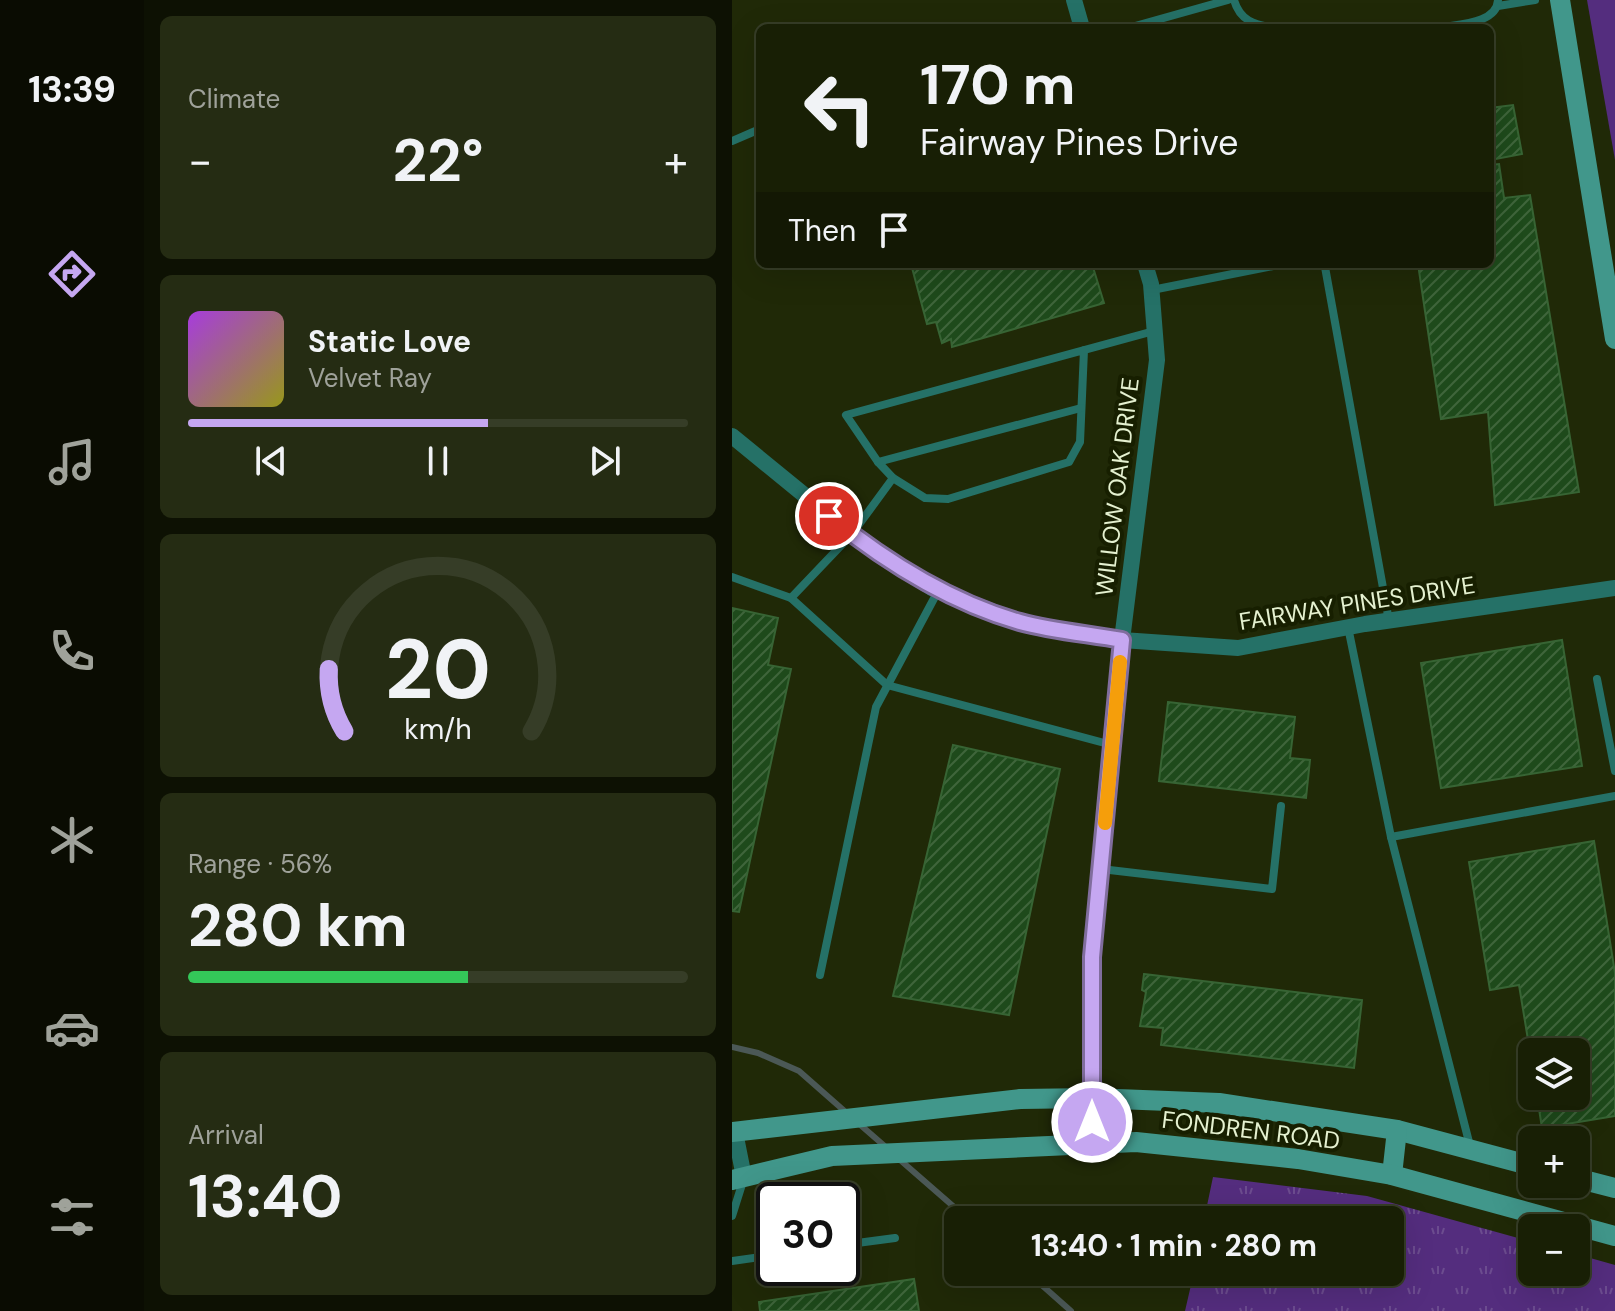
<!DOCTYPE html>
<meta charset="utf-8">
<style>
body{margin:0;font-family:"DM Sans",sans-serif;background:#252c13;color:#f1f3f6;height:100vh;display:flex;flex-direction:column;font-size:30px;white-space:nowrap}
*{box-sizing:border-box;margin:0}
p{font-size:26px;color:#9fa29a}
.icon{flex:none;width:44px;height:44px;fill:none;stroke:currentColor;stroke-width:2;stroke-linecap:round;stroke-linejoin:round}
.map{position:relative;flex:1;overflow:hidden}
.side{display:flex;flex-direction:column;gap:16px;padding:16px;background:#0d1103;width:588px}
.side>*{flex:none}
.guide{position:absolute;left:24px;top:24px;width:738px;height:244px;border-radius:12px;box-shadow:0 8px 32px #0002,0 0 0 2px #363d27;background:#181f05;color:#f1f3f6;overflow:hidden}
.controls{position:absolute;left:786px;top:1038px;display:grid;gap:16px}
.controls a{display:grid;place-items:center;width:72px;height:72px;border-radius:12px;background:#181f05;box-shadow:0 8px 32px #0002,0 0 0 2px #363d27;font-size:40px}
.speed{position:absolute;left:24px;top:1182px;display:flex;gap:16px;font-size:40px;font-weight:700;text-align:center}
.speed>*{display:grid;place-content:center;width:104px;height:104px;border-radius:50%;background:#181f05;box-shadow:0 8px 32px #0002,0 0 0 2px #363d27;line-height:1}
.speed .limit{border:4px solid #111;border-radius:12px;background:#fff;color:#111}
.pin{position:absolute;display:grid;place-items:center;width:68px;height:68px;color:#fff;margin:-34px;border:4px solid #fff;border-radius:50%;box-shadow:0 2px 8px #0007}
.me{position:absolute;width:88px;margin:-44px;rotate:0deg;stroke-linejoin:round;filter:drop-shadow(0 0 6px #0008)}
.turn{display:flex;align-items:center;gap:28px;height:168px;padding:0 32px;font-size:36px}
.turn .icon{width:104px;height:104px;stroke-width:2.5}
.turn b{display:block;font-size:56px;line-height:68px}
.then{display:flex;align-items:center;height:76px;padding:0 32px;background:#0003;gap:16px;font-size:30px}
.big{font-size:60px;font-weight:700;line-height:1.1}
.side .tile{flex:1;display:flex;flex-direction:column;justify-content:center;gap:12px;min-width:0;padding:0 28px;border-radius:12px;background:#252c13}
.side .dial{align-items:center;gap:0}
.dial svg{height:208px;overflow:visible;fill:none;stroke:#363d27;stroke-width:7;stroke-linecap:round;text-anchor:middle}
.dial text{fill:#f1f3f6;stroke:none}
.song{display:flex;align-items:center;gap:24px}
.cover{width:96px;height:96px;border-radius:12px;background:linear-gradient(135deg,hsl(280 70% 55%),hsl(60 70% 35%))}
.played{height:8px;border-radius:4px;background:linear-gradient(90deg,#c5a7f1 60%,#363d27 60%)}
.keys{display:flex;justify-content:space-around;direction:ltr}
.heat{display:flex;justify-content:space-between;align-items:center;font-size:44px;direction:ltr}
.charge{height:12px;border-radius:6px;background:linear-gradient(90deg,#34c759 56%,#363d27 0)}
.trip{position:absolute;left:212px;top:1206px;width:460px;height:80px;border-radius:12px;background:#181f05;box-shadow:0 8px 32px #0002,0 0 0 2px #363d27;font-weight:700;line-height:80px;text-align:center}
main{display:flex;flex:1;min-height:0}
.menu{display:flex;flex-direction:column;width:144px;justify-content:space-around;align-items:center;background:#0a0c02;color:#9fa29a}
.menu .icon{width:56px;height:56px}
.menu .selected{color:#c5a7f1}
.menu b{font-size:36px;color:#f1f3f6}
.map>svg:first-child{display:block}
</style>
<main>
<nav class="menu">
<b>13:39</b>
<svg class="icon selected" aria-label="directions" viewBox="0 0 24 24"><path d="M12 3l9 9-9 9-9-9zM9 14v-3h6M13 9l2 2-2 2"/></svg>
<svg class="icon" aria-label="music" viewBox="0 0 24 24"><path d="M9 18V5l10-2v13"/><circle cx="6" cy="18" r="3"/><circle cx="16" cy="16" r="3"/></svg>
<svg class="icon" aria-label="phone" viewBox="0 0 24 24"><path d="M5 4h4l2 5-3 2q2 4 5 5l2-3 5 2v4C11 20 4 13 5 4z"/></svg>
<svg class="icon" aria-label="climate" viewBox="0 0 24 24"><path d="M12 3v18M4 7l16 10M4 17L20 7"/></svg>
<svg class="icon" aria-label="car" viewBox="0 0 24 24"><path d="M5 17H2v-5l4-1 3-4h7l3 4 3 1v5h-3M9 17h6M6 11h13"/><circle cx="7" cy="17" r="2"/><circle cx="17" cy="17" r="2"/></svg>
<svg class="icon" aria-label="filters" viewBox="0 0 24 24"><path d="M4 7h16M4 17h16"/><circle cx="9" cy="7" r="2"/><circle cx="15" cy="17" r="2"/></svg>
</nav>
<section class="side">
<div class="tile"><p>Climate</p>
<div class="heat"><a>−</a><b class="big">22°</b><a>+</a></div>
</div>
<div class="tile">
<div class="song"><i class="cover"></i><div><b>Static Love</b><p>Velvet Ray</p></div></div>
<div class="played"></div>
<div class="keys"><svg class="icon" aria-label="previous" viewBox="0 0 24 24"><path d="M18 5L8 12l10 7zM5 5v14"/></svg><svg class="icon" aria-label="pause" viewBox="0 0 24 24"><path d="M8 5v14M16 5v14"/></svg><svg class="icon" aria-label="next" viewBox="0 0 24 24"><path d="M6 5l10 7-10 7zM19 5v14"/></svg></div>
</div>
<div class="tile dial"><svg viewBox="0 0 100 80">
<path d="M14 69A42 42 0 1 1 86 69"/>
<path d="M14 69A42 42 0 0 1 8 45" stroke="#c5a7f1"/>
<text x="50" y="56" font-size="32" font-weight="700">20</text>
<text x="50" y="72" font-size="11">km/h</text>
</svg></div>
<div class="tile"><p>Range · 56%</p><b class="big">280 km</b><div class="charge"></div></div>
<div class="tile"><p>Arrival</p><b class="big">13:40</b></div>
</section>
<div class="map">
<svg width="883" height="1311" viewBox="0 0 883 1311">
<defs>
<pattern id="grass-tufts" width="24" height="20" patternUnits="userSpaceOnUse" patternTransform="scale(2)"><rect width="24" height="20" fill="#542d7e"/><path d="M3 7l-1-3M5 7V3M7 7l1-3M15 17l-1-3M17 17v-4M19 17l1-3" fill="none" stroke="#6c4c8f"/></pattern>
<pattern id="building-hatch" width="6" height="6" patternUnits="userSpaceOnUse" patternTransform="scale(2)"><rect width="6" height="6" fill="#1e4a1b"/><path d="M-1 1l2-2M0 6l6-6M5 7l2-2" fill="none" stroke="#3f653b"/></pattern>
</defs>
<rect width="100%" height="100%" fill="#202907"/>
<path fill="url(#grass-tufts)" d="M481,1177L635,1196L800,1242V1272H844V1254L883,1265V1311H453L462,1272H658V1220H472Z"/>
<path fill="#542d7e" d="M855,0H883V160Z"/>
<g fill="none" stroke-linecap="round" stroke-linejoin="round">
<g stroke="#4b5856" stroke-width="6">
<path d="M0,1047L26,1053L67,1071L117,1115"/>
<path d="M125,1122L156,1149"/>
<path d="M167,1159L237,1220"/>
<path d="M295,1272L339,1311"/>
</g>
</g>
<g fill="url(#building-hatch)" stroke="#376434" stroke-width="2">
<path d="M781,105L790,154L758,160V108Z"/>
<path d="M767,164L772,198L798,195L847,492L763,505L756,412L709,419L686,264H758V165Z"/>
<path d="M179,264H360L372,303L220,347L219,339L210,343L204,322L195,324Z"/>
<path d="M0,608L46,618L36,665L59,669L7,912L0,911Z"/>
<path d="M830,640L850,766L709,788L689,663Z"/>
<path d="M436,702L563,717L558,758L578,760L574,798L427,781Z"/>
<path d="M221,745L328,769L277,1015L161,996Z"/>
<path d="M862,841L883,973V1116L810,1128L805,1096H844V1052H798L787,985L758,990L737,862Z"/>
<path d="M412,974L630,1000L622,1068L429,1045L431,1028L408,1026L414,992L410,990Z"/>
<path d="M182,1279L187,1311H28L27,1302Z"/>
</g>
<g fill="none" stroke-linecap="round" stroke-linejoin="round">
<g stroke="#257167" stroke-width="8">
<path d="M502,0C508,21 522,24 541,28"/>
<path d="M766,6L803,0"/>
<path d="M396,28L496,0"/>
<path d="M706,28C725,24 765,24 766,0"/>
<path d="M0,141L28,129"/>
<path d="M589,264L593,267L657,621"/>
<path d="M420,290L551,264"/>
<path d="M352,350L348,442L337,462L216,499L193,498L161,478L146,462L114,415L422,331"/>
<path d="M146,462L349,408"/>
<path d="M0,577L59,598L155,685L380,745"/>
<path d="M59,598L120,534L161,478"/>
<path d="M616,627L659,837L883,796"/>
<path d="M865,679L883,771"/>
<path d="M659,837L738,1146"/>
<path d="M369,869L540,889L549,806"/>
<path d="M88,975L144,707L206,591"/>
<path d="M0,1216L12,1178"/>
<path d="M110,1245L163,1238"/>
<path d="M0,1261L42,1255"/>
</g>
<g stroke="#257167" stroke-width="16">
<path d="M342,0L350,28"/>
<path d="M0,436L120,534L200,588L288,622L390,640L506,648L633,624L883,588"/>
<path d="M3,1132L12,1177"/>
<path d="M360,1146V957L390,640L425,360L419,284L413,264"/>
</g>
<g stroke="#41978b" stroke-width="20">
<path d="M828,0L883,339"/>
<path d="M0,1132L288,1099L360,1098L487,1103L665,1130L800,1166"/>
<path d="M660,1175L665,1130"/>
<path d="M844,1178L883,1188"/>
<path d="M0,1180L100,1156L404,1142L566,1159L660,1175L883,1236"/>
</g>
</g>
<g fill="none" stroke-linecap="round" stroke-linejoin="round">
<g stroke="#806d9d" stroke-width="20">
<path id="route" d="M97,516C154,562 217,602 288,622C321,631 357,634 390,640L360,957V1122"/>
</g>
<use href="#route" stroke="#c5a7f1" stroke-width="14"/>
<path stroke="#f59e0b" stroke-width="14" d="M373,823L388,662"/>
</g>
<g text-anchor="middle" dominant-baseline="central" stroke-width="8" stroke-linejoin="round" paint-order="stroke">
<g font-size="24" fill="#e5f1d0" stroke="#171f00">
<text transform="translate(385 487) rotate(-83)">WILLOW OAK DRIVE</text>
<text transform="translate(625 603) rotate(-9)">FAIRWAY PINES DRIVE</text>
<text transform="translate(519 1130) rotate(7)">FONDREN ROAD</text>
</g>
</g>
</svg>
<div class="controls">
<a><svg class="icon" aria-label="layers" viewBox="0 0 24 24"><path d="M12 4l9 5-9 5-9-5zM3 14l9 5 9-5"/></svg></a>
<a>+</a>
<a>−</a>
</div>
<div class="speed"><div class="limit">30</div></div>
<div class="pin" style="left:97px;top:516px;background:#d93025"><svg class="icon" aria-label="arrive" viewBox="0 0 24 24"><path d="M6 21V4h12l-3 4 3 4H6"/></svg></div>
<svg class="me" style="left:360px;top:1122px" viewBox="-20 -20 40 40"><circle r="17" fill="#c5a7f1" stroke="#fff" stroke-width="3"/><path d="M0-11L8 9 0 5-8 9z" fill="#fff"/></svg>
<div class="trip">13:40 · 1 min · 280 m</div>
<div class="guide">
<div class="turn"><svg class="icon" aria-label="left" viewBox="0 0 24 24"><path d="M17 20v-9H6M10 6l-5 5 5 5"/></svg><div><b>170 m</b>Fairway Pines Drive</div></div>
<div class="then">Then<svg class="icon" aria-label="arrive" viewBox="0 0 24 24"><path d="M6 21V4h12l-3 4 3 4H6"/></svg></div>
</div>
</div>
</main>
